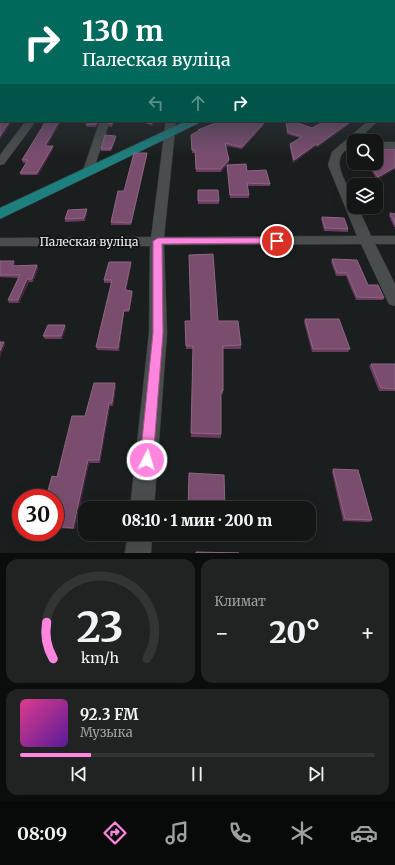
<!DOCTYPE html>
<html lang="ru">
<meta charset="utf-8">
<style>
body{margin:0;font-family:Merriweather,serif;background:#212323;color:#f1f3f6;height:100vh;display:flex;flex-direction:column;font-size:15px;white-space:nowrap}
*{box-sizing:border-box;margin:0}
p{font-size:13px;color:#9d9fa1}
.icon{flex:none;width:22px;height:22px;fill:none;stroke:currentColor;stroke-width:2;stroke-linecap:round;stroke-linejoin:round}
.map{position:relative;height:553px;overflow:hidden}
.panel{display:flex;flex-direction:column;gap:6px;padding:6px;background:#0b0c0c;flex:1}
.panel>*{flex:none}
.hud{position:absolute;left:0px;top:0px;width:395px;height:122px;box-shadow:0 4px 16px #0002,0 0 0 1px #333535;background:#00695c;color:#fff;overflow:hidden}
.controls{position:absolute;left:347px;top:134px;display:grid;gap:8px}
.controls a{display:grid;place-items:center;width:36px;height:36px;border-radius:8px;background:#141616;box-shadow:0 4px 16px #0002,0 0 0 1px #333535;font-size:20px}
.speed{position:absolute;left:12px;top:489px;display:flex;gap:8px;font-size:20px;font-weight:700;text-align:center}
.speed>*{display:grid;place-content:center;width:52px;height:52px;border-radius:50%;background:#141616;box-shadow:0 4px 16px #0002,0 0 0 1px #333535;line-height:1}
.speed .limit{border:6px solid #d22;background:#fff;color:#111}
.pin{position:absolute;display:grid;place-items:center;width:34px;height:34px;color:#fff;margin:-17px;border:2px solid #fff;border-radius:50%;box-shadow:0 1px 4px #0007}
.me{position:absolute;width:44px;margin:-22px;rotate:5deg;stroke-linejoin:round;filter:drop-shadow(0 0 3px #0008)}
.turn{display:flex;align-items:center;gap:14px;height:84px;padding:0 16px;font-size:18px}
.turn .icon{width:52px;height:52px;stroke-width:2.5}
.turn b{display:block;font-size:28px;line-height:34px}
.lanes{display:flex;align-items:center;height:38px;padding:0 16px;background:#0003;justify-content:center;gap:20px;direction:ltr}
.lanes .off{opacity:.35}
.big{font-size:30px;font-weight:800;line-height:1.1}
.panel .card{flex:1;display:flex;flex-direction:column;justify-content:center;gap:6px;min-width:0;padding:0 14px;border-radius:12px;background:#212323}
.panel .dial{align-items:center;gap:0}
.dial svg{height:104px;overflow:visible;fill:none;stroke:#333535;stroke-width:7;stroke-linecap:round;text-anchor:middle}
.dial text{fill:#f1f3f6;stroke:none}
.song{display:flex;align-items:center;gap:12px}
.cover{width:48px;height:48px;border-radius:6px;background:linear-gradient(135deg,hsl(330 70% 55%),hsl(270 70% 35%))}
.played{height:4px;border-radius:2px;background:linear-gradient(90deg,#ff85df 20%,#333535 20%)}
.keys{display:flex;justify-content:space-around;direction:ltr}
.heat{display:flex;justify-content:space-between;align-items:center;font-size:22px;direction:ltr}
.panel .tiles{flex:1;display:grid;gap:6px;grid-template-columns:1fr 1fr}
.card:last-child{grid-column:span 2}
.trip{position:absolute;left:78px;top:501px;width:238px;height:40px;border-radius:12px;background:#141616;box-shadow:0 4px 16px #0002,0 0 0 1px #333535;font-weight:800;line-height:40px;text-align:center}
.menu{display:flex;height:64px;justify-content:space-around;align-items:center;background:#080909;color:#9d9fa1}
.menu .icon{width:28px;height:28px}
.menu .active{color:#ff85df}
.menu b{font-size:18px;color:#f1f3f6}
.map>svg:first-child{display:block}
</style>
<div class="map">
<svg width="395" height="553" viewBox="0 0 395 553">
<rect width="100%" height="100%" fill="#1a1e1e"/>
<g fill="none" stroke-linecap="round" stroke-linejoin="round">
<g stroke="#373a3a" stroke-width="1">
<g id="minor">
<rect x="0" y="86" width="1" height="5"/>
<path d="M26,121H36L4,164L0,165V155Z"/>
<path d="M100,121H110L93,171L92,173H84L83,171Z"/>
<path d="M166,121H176L164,237L357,236L328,165L332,152L368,121H378L356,141H354V143C350,147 343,151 341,156C334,171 354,190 354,207H358L371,236H395V244H375L395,284V306L389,304L387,300L361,244L164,245L167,333L154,508H130L149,333L150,246H0V238L151,237Z"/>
<rect x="376" y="142" width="19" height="6"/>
<path d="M128,534H152L151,553H125Z"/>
</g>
</g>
<g stroke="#373a3a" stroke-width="1">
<path id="major" d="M186,121H201L199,123L0,219V208Z"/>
</g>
<use href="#minor" fill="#494d4d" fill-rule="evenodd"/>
<use href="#major" fill="#1d7f7e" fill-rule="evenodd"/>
</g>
<g fill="#6c3a60">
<path d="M46,121H61L47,146L53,149L38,175H21L20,173L26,163H23L22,160Z"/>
<path d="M99,121L96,127H87L86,125Z"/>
<path d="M110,121H114L112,127H110L109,124Z"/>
<path d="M140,121H155L152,126Z"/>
<path d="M285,121H292L312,128L325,121L318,147L316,146L293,163L290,147V144L300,138L287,134Z"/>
<path d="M263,126L242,149L226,146L229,160V163L227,165L247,171L270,184V186H247L249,195V198H230L227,165L221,172H196L195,153H192L191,135L198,131V130Z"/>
<path d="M116,138L111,151H101V149Z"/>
<path d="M395,149V171L394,169L377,180L367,163H376Z"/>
<path d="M147,153V156L131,225H111V222L124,191Z"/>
<path d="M198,190L219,201V204H198Z"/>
<path d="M87,212L85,221L65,222V219Z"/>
<path d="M390,213L395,214V227H394L389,216Z"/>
<path d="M322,217L348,229V232L324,231L321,219Z"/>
<path d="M332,259L384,298L383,300H356L346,276H336L331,262Z"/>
<path d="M0,261L15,264V266L37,265L38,268L33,282H29L19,303H9L8,300L18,278L0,277Z"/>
<path d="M131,262V265L126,290L133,293L129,312H124L119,351L97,350L96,347L112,283H104V280Z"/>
<path d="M305,319L350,349L348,352H312L304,322Z"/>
<path d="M185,321H218L241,345V349H223V394H221V438L191,437L193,349H186Z"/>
<path d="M66,328L62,339H45L43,336Z"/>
<path d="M371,364H395V391H379L369,366Z"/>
<path d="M116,386L113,406H110L100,463H89L75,529L55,528V498L57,477Z"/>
<path d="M333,469L372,520L370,522L343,521L332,472Z"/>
</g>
<g fill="#46273f">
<path d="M10,121H12L0,140V136Z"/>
<path d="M59,121H61L45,149V146Z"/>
<path d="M98,121H99L96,127V124Z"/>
<path d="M154,121H155L152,126L151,124Z"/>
<path d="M351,121H354L318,147V145Z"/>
<path d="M264,123L263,126L242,149V147Z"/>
<path d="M116,136V138L111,151V149Z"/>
<path d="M316,144V146L293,163L294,160Z"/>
<path d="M53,146V149L38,175L37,173Z"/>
<path d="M147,153V156L131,225V223Z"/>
<path d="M229,160V163L221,172V169Z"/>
<path d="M395,167L394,169L377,180L378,177Z"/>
<path d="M87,209V212L85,221L84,218Z"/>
<path d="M14,261L15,264L13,268L12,266Z"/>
<path d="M131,262V265L126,293L125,290Z"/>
<path d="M37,265L38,268L33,282L32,279Z"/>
<path d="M27,279L29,282L19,303L18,300Z"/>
<path d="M132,291L133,293L129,312V310Z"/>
<path d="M124,310V312L119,351L118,348Z"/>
<path d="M65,325L66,328L62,339L61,336Z"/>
<path d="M4,342L5,345L0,358V351Z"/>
<path d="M115,383L116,386L113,406L112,403Z"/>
<path d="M109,403L110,406L100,463L99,460Z"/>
<path d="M88,460L89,463L75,529L73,528Z"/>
</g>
<g fill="#7a4d6f" stroke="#8b6682">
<path d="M1,111V121H10L0,136V113Z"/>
<path d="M46,121H59L45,146H53L37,173H20L28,160H22Z"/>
<path d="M88,121H98L96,124L86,125Z"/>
<path d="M110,121H113L112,124H109Z"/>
<path d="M145,121H154L151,124Z"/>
<path d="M220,121H257L264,123L242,147L225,143L229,160L221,169H196L195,150H192L191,135L200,130H198Z"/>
<path d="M286,121H292L312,128L325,121H351L318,145L316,144L294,160L290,144L302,137L288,132Z"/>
<path d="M105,135L116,136L111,149H101Z"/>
<path d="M376,149H395V167L378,177L369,163H376Z"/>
<path d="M134,153H147L131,223L111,222L118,191H124Z"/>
<path d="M246,164L247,171L266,170L270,184L247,183L249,195H230L227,165Z"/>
<path d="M198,190H218L219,201H198Z"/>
<path d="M87,209L84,218L65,219L68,210Z"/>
<path d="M390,213L395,214V224Z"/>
<path d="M322,217L344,218L348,229L325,228Z"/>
<path d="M213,254L218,321H238L241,345L223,346V391H221V434L191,433L193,346H186L185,321H191L189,255Z"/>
<path d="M332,259L357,260L368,285H378L384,298L357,297L347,273H337Z"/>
<path d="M0,261H14L12,266L37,265L32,279H27L18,300H8L20,275H0Z"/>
<path d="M109,262H131L125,290L132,291L129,310H124L118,348L96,347L112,280H104Z"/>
<path d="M305,319H339L350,349H313Z"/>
<path d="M48,325H65L61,336H43Z"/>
<path d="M0,342H4L0,351Z"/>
<path d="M371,364H395V389L381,388Z"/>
<path d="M94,383H115L112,403H109L99,460H88L73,528L55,526V498H46L52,476L57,477L72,416H85Z"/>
<path d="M333,469L358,470L372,520L345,519Z"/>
<path d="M189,473L224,475L225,508H188Z"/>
<path d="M196,552L239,553H196Z"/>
</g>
<linearGradient id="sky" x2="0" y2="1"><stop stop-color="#0e1010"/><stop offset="0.51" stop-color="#38414c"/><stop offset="1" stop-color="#38414c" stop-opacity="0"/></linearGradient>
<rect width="395" height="156" fill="url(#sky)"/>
<path fill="#ff85df" stroke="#a65691" d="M158,238H277L281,241L277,243L162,244L163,333L153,460L151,465L147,467L142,465L140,460L153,333V241Z"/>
<g text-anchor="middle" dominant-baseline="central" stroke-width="4" stroke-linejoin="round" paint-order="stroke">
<g font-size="12" fill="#e9ecec" stroke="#111515">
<text x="89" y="241">Палеская вуліца</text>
</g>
</g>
</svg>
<div class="controls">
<a><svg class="icon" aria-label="search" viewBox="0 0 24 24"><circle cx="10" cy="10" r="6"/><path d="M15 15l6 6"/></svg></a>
<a><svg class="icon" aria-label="layers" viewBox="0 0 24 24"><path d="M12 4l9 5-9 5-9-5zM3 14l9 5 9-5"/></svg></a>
</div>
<div class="speed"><div class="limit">30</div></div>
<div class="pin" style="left:277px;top:241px;background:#d93025"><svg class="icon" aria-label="arrive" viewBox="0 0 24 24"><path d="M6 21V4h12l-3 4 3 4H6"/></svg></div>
<svg class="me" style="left:147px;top:460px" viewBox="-20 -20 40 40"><circle r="17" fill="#ff85df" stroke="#fff" stroke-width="3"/><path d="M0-11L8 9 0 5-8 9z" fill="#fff"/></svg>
<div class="trip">08:10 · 1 мин · 200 m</div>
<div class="hud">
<div class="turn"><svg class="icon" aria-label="right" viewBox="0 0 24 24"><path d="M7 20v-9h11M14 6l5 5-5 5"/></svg><div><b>130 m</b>Палеская вуліца</div></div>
<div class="lanes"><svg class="icon off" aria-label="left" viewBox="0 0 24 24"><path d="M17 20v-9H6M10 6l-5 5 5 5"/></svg><svg class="icon off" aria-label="ahead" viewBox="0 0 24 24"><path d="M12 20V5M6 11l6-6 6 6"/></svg><svg class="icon" aria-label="right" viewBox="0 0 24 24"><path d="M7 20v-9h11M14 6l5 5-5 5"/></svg></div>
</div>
</div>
<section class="panel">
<div class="tiles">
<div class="card dial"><svg viewBox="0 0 100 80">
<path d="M14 69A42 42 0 1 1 86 69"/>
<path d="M14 69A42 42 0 0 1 9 41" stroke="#ff85df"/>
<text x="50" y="56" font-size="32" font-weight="700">23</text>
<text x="50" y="72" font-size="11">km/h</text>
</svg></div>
<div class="card"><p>Климат</p>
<div class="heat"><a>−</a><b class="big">20°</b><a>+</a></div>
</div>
<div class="card">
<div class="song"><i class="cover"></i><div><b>92.3 FM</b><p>Музыка</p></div></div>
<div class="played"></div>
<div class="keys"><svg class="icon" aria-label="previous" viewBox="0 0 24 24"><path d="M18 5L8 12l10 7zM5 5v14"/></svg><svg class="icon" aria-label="pause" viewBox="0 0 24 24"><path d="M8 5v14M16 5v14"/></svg><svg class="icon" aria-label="next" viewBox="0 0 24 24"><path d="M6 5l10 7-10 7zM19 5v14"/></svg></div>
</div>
</div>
</section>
<nav class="menu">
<b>08:09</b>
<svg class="icon active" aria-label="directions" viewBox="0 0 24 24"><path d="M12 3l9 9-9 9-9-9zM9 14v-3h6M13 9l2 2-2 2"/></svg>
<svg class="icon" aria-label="music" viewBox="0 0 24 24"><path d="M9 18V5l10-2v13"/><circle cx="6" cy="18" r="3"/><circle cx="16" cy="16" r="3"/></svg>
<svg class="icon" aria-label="phone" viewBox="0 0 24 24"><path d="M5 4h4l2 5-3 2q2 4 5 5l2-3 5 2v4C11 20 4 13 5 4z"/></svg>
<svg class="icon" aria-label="climate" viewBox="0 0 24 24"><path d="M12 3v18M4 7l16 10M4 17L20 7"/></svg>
<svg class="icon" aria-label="car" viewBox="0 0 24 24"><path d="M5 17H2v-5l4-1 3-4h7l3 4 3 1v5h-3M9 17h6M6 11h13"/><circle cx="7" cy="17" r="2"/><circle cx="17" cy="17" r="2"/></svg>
</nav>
